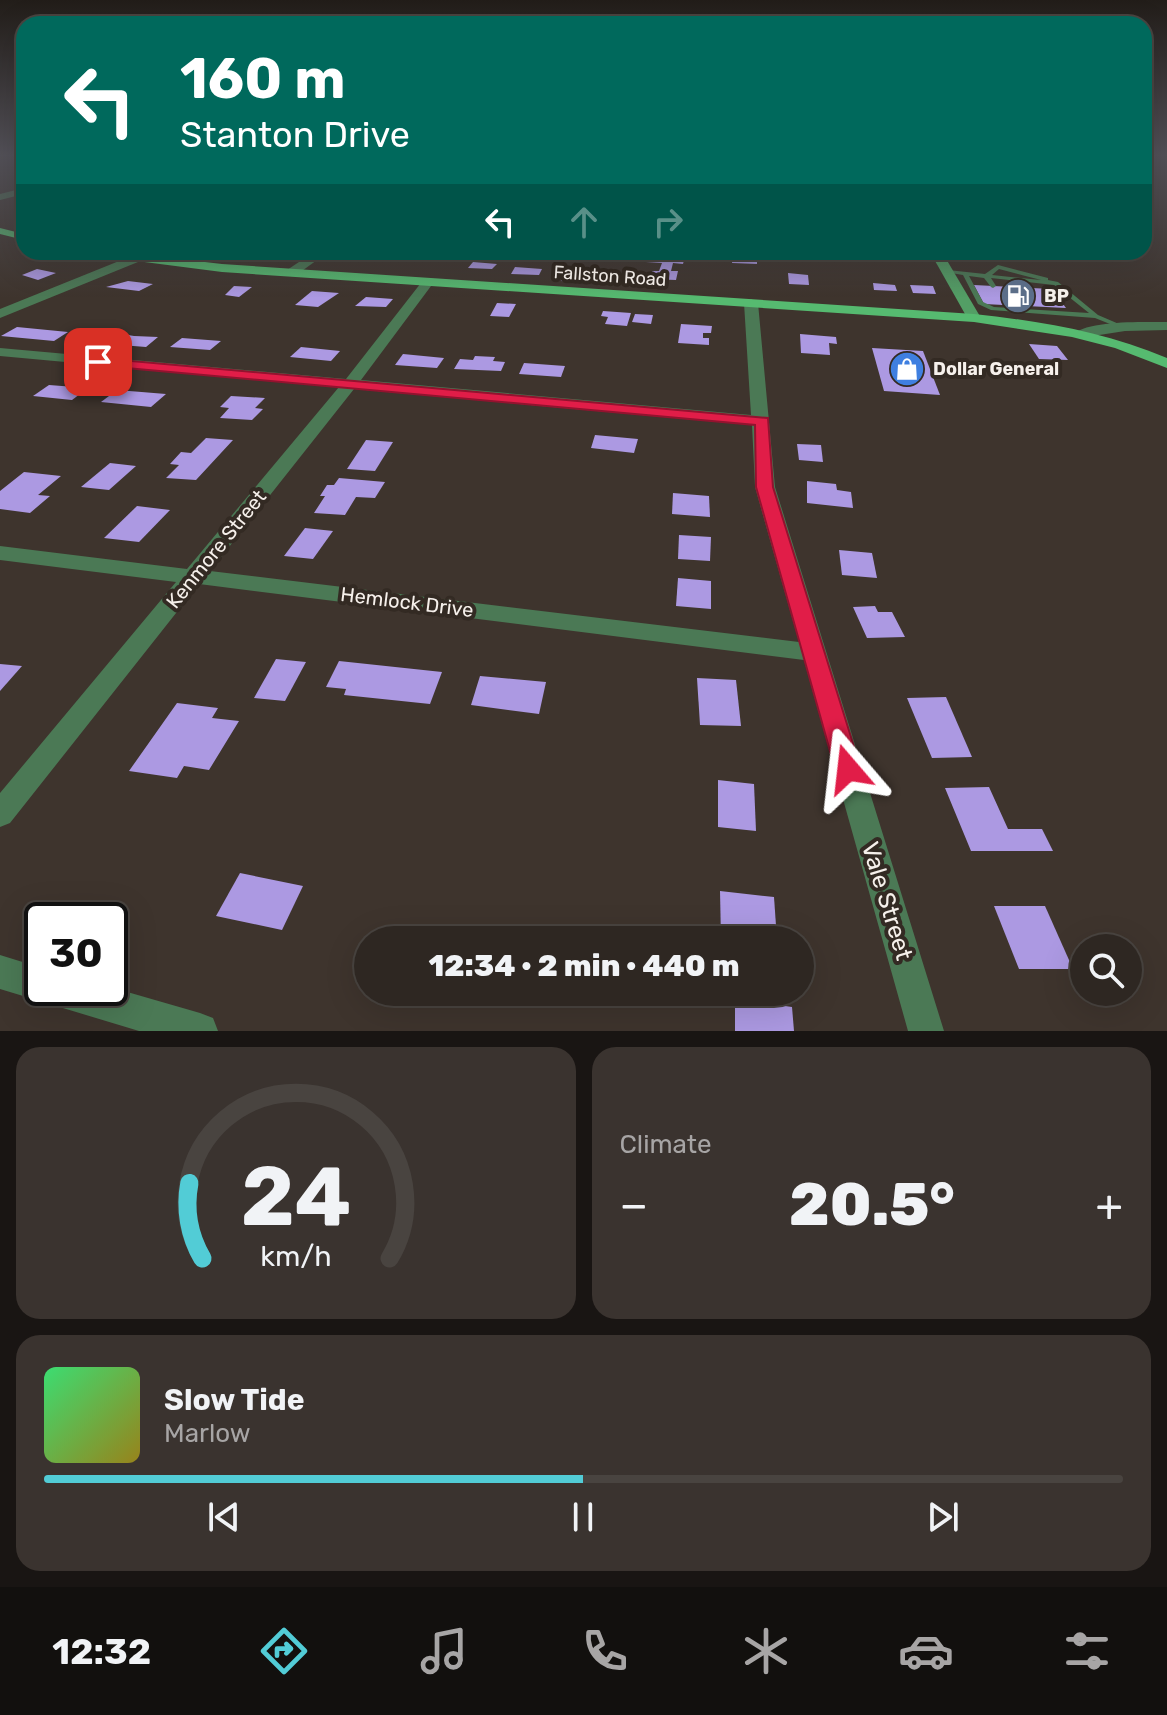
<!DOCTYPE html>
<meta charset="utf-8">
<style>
body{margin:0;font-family:Rubik,sans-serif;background:#3a332f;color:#f1f3f6;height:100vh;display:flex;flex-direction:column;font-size:30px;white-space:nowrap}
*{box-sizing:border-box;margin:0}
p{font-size:26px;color:#a7a5a5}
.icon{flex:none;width:44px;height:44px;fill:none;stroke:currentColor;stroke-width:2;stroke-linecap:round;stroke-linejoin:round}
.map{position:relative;height:1031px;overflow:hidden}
.side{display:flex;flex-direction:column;gap:16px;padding:16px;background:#191513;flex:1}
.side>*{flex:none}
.guide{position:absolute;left:16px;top:16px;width:1136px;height:244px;border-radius:24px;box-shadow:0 8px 32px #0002,0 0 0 2px #494440;background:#00695c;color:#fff;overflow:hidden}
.fabs{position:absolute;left:1070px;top:934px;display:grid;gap:16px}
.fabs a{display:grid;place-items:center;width:72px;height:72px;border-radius:50%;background:#2e2722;box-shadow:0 8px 32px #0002,0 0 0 2px #494440;font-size:40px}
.speed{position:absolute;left:24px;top:902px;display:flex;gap:16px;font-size:40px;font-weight:700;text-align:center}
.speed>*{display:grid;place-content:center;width:104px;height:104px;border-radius:50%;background:#2e2722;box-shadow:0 8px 32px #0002,0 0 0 2px #494440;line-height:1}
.speed .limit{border:4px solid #111;border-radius:12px;background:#fff;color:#111}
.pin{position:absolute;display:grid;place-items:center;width:68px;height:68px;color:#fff;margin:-34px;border-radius:16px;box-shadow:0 4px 12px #0006}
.me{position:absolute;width:88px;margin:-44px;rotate:343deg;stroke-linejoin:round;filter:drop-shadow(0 0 6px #0008)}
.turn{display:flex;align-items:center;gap:28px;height:168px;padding:0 32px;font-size:36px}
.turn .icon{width:104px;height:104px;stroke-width:2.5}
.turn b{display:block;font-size:56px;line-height:68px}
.lanes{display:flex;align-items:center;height:76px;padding:0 32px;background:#0003;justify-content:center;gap:40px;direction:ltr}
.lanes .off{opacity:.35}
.big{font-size:60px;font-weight:800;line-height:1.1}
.side .widget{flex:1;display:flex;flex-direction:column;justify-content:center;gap:12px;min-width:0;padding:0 28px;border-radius:24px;background:#3a332f}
.side .dial{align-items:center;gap:0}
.dial svg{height:208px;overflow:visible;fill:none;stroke:#494440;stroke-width:7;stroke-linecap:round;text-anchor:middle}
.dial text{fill:#f1f3f6;stroke:none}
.song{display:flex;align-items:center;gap:24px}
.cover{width:96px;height:96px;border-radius:12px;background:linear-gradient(135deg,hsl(140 70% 55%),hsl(50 70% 35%))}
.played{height:8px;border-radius:4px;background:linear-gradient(90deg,#52ccd6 50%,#494440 50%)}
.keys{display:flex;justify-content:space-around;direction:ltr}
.heat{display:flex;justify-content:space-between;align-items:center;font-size:44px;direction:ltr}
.side .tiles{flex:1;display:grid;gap:16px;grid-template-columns:1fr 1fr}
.widget:last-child{grid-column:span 2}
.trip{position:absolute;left:354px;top:926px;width:460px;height:80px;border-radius:40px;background:#2e2722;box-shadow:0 8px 32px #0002,0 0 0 2px #494440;font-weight:800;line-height:80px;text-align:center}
.tab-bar{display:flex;height:128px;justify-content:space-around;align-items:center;background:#12100e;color:#a7a5a5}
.tab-bar .icon{width:56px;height:56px}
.tab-bar .selected{color:#52ccd6}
.tab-bar b{font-size:36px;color:#f1f3f6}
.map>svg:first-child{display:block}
</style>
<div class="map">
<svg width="1167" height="1031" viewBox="0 0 1167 1031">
<rect width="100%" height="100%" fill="#3e342d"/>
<g fill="#ac99e2">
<path d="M356,252H379L371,260L349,258Z"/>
<path d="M618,252H669L686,253L683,264L673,263L671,271H678L676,280L650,279L652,271H659L662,263L614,260Z"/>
<path d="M390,254L420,255L415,262L378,260Z"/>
<path d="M733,256L757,257V264L732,263Z"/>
<path d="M473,262L497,264L492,269L468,268Z"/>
<path d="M515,267L542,269L539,275L511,274Z"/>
<path d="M569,267L591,269L582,278H587L585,283L561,281Z"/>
<path d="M37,269L56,273L38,280L22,275Z"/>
<path d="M788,273L808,275L809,285L789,284Z"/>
<path d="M128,281L153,284L139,291L106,287Z"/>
<path d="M873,283L895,285L897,291L874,290Z"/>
<path d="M910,285L933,286L936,294L913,293Z"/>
<path d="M974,285L1052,289L1066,308L984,304Z"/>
<path d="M234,286L252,287L239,297L225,295Z"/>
<path d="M312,291L339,293L318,307L295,305Z"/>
<path d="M366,297L393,299L386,307L355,306Z"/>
<path d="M497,303L516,304L509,317L490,316Z"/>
<path d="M603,311L631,313L627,326L605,324L608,317L601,316Z"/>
<path d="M635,314L653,315L651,324L632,322Z"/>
<path d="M681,324L712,326L711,333H703V338H709V345L678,343Z"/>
<path d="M17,327L68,332L54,341L1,336Z"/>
<path d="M122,334L134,336L158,337L146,347L108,344Z"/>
<path d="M800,334L836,337L837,344L829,343L830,355L801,353Z"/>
<path d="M182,338L221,341L210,350L170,347Z"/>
<path d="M1029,344L1057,346L1068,360L1039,359Z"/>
<path d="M301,347L340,351L331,361L290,357Z"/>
<path d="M872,348L923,351L940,395L884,391Z"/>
<path d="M403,354L444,358L437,368L395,365Z"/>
<path d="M475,356L495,357L493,361L505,362L501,371L454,369L460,359L473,360Z"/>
<path d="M524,363L565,366L561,377L519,374Z"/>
<path d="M49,385L88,388L72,400L33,396Z"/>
<path d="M117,390L166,394L151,407L101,402Z"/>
<path d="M231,396L265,398L255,408L263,409L252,420L220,418L229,408L220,407Z"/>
<path d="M595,435L638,439L634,453L591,448Z"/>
<path d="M206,438L233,440L196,480L166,478L179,465L170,464L181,452L191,453Z"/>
<path d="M366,440L393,442L375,471L347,469Z"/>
<path d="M797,444L821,445L823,462L799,460Z"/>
<path d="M110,463L136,466L109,490L81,487Z"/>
<path d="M24,472L61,476L38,495L50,496L30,513L0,509V491Z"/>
<path d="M339,478L385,482L375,498L356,497L345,515L314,513L325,496H320L327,485H334Z"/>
<path d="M807,481L836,484L837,490L851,492L853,508L807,503Z"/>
<path d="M673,493L709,496L710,517L672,514Z"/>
<path d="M137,506L170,510L139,542L104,538Z"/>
<path d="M305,528L333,531L313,559L284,556Z"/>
<path d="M679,535L711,537L710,561L678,559Z"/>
<path d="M839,550L872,553L877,578L842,575Z"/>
<path d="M678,578L711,581V609L676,606Z"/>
<path d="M875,606L878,612H892L905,637L867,638L853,607Z"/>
<path d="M276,659L306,662L285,701L254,698Z"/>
<path d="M339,661L442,672L430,704L344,695L346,689L326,687Z"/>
<path d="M0,664L22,666L0,691Z"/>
<path d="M480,676L546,682L539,714L471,705Z"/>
<path d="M697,678L736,680L741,726L700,725Z"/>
<path d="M946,697L972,757L932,758L907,698Z"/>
<path d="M177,703L218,708L212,718L239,721L209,770L184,766L177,778L129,771Z"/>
<path d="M718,780L754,784L756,831L718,827Z"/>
<path d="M989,787L1008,829H1042L1053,851H971L945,788Z"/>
<path d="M240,873L303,886L282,930L216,916Z"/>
<path d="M720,891L774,897L777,940H721Z"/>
<path d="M994,906H1045L1073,969H1019Z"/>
<path d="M479,932L512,939V940H477Z"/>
<path d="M510,992H558L556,1002Z"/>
<path d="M735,999L792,1007L794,1031H735Z"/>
</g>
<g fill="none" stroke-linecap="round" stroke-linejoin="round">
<g fill="#4b7955" fill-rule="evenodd">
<path d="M1149,224L1154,225L1144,233V228Z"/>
<path d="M998,265L1048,278V280L1058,282L1098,315L1126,327L1120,328L1095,318L991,310L978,304L963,275L945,272L948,270L985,274ZM999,269L1041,280L992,275ZM969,276L984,278L991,287L993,288L996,286L991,278L1054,285L1089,313L994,307L983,302Z"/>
</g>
<g fill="#4b7955" fill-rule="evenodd">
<path d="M24,188V194L0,200V194Z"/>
<path d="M314,252H328L295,276H287V270Z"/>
<path d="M134,255L138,256V262L0,318V309Z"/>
<path d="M428,278L434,282L361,380L751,415L744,303L751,299L758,303L775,487L944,1031H908L804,660L199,584L10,823L0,827V793L176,582L0,560V546L187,569L339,387L0,356V348L346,379L424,279ZM354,389L752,425L755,487L799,642L210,571Z"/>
<path d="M1167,322V330L1125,331L1080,338L1073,334C1090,320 1144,322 1167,322Z"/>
<path d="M0,955L42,968V988L110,987L200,1013L213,1018L218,1031H139L0,989Z"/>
</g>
<path fill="#539e65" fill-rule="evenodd" d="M930,252H942L981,318L979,321H969Z"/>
<g fill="#56ba70" fill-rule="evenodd">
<path d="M0,228L24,234V240L0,234Z"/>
<path d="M84,252H119L222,264L974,314C1040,321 1105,332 1167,358V368L1115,348L1072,337L974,322L222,272L90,255Z"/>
</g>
</g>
<linearGradient id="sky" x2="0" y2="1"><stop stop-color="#221d19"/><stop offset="0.52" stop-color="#525057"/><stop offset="1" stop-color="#525057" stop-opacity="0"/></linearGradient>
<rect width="1167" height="298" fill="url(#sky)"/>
<path fill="#e11d48" stroke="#92132f" stroke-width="2" d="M98,358L768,418L773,487L861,769L857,776L848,779L839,776L835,769L756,487L755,425L93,365V359Z"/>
<defs>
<g id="fuel-disc" transform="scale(1.8)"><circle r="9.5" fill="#5c6f8a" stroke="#332a23"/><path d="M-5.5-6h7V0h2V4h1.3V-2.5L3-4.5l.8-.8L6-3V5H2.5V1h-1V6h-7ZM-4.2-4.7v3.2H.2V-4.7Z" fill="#fff"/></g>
<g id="shop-disc" transform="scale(1.8)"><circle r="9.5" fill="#3f7fe0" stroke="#332a23"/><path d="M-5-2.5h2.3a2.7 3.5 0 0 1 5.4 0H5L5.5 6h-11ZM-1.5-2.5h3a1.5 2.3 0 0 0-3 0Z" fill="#fff"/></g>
</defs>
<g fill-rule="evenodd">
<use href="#fuel-disc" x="1018" y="296"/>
<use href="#shop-disc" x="907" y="369"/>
</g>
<g text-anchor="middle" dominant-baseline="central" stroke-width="8" stroke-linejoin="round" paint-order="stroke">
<g font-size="18" fill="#f6f0eb" stroke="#332a23">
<text transform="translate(610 276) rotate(4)">Fallston Road</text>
</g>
<g font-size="18" font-weight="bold" fill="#f6f0eb" stroke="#332a23" text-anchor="start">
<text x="1044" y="296">BP</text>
<text x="933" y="369">Dollar General</text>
</g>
<g font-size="20" fill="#f6f0eb" stroke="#332a23">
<text transform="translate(216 549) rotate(-51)">Kenmore Street</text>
<text transform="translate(407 602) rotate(7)">Hemlock Drive</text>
</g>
<g font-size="24" fill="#f6f0eb" stroke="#332a23">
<text transform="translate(887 901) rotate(73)">Vale Street</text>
</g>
</g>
</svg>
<div class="fabs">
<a><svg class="icon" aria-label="search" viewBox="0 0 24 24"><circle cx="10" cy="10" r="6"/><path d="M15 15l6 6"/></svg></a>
</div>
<div class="speed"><div class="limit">30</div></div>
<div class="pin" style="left:98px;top:362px;background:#d93025"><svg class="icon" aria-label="arrive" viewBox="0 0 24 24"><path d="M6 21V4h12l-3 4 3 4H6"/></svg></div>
<svg class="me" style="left:848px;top:769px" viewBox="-20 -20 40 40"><path d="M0-17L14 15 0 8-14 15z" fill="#e11d48" stroke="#fff" stroke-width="4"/></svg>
<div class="trip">12:34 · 2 min · 440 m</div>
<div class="guide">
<div class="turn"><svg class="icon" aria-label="left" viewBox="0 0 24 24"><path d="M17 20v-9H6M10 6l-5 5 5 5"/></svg><div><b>160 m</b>Stanton Drive</div></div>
<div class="lanes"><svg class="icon" aria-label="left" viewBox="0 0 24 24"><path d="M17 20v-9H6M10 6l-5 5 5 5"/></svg><svg class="icon off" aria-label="ahead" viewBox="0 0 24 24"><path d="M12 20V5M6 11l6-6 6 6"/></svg><svg class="icon off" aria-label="right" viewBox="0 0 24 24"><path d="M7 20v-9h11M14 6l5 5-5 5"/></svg></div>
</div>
</div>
<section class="side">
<div class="tiles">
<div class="widget dial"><svg viewBox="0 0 100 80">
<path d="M14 69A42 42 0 1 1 86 69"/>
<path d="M14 69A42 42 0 0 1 9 40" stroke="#52ccd6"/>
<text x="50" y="56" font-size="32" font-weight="700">24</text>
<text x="50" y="72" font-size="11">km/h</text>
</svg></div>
<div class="widget"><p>Climate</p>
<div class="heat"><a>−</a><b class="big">20.5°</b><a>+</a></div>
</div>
<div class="widget">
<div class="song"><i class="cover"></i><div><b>Slow Tide</b><p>Marlow</p></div></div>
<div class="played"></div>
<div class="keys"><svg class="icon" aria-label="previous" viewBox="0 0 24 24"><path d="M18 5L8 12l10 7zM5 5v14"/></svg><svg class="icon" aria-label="pause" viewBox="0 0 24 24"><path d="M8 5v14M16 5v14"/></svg><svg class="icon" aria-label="next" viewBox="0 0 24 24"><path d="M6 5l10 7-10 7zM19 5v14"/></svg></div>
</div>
</div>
</section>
<nav class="tab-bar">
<b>12:32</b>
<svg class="icon selected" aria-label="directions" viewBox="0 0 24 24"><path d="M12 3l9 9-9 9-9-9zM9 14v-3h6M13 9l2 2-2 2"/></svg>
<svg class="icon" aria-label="music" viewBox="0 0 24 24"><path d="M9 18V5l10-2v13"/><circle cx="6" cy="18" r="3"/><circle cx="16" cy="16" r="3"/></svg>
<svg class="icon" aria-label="phone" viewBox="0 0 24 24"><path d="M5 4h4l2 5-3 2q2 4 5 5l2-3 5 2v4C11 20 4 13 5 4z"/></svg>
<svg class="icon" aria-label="climate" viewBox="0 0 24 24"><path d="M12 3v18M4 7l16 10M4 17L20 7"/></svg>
<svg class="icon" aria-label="car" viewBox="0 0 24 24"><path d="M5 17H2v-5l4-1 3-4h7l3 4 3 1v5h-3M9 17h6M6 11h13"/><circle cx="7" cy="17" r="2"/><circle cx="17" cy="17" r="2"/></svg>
<svg class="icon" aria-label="filters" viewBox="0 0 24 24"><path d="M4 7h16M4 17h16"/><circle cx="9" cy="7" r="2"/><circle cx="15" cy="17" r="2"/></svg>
</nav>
